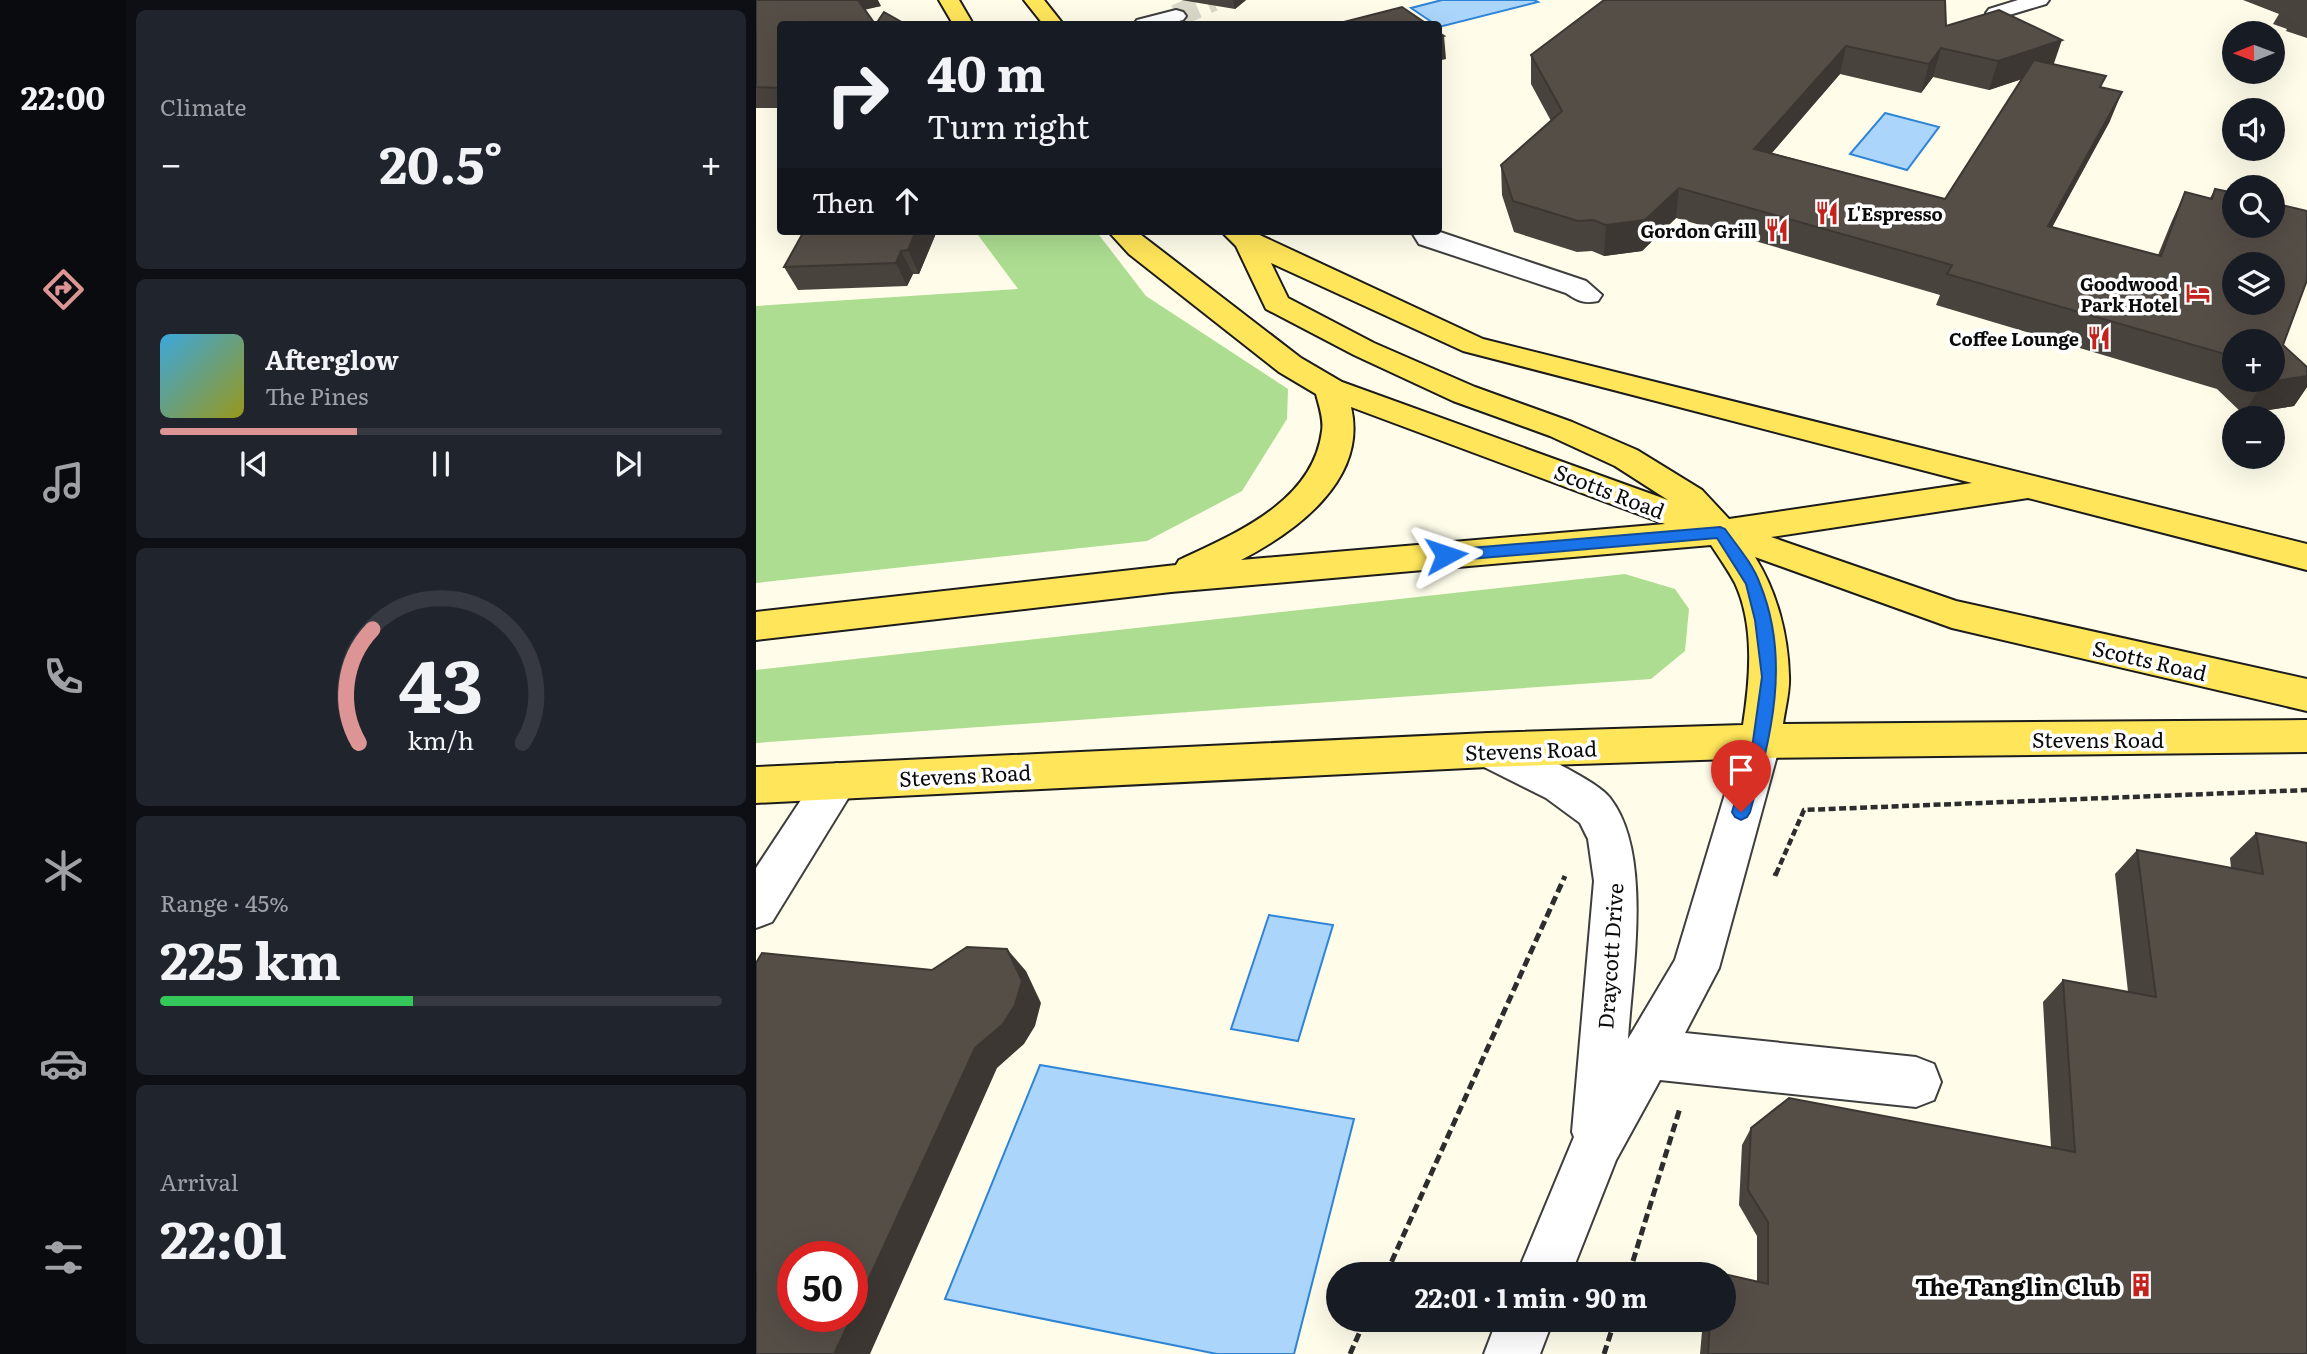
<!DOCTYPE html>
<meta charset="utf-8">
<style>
body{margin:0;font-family:Literata,serif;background:#20242c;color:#f1f3f6;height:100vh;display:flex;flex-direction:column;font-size:26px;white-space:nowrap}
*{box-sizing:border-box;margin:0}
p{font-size:23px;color:#9ea1a6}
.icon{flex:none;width:38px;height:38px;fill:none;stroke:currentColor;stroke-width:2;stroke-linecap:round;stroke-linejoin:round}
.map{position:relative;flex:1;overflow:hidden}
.side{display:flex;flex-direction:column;gap:10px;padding:10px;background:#0d0f14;width:630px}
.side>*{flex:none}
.top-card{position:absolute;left:21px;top:21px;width:665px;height:214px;border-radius:7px;box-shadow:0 7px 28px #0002;background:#171b24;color:#f1f3f6;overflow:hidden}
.needle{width:46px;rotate:269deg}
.buttons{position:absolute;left:1466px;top:21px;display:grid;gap:14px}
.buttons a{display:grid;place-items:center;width:63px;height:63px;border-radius:50%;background:#171b24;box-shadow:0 7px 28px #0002;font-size:35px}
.speed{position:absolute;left:21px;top:1241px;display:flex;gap:14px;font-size:35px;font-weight:700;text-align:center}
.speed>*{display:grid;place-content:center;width:91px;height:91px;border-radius:50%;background:#171b24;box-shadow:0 7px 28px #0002;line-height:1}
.speed .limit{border:10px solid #d22;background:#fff;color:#111}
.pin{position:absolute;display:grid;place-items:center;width:60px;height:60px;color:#fff;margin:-72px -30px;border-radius:50% 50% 50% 0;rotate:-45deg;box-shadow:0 0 7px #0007}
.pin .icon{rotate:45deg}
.me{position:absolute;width:77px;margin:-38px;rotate:85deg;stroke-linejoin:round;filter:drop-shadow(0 0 5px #0008)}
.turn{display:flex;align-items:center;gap:24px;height:147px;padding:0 35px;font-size:32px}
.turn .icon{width:91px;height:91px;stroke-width:2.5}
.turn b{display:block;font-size:49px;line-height:60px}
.then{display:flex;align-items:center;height:66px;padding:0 35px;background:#0003;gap:14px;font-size:26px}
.big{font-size:52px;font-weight:700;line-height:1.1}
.side .tile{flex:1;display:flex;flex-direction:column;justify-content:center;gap:10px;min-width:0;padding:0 24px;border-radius:10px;background:#20242c}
.side .dial{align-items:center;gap:0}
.dial svg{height:182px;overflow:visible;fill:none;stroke:#363941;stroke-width:7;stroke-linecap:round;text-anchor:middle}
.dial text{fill:#f1f3f6;stroke:none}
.song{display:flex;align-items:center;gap:21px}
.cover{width:84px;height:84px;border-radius:10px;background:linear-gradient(135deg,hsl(200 70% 55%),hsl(60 70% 35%))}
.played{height:7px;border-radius:4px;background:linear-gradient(90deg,#dc9594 35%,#363941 35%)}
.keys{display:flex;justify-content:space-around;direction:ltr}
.heat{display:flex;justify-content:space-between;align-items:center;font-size:38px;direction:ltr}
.charge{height:10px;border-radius:5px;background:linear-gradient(90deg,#34c759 45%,#363941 0)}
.trip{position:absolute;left:570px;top:1262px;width:410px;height:70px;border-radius:35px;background:#171b24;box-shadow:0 7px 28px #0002;font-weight:700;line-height:70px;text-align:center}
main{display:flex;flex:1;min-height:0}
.tab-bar{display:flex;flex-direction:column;width:126px;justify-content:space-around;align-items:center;background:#090b0e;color:#9ea1a6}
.tab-bar .icon{width:49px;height:49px}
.tab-bar .current{color:#dc9594}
.tab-bar b{font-size:32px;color:#f1f3f6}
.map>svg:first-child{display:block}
</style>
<main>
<nav class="tab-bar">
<b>22:00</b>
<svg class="icon current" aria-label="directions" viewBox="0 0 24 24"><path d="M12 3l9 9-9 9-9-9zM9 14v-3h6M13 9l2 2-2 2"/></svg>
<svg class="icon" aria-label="music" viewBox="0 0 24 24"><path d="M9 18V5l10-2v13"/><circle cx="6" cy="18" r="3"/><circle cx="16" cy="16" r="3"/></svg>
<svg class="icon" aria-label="phone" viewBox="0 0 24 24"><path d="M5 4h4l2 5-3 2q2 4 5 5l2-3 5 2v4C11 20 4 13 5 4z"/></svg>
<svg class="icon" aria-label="climate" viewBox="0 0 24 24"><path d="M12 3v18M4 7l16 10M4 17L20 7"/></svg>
<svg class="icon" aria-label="car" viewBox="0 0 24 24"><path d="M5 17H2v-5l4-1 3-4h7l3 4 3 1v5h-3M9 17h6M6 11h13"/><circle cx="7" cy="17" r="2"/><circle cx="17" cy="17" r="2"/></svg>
<svg class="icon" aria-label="filters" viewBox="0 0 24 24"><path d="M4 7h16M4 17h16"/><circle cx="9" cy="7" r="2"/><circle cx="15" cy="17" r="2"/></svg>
</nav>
<section class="side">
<div class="tile"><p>Climate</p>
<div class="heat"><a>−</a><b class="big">20.5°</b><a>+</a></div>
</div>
<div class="tile">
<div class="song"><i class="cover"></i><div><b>Afterglow</b><p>The Pines</p></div></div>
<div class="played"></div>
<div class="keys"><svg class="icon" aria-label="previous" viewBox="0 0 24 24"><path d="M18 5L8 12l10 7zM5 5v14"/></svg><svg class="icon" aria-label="pause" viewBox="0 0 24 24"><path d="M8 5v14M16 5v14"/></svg><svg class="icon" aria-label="next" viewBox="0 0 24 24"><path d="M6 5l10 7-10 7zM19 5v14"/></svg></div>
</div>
<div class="tile dial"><svg viewBox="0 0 100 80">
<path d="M14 69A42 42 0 1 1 86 69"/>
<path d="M14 69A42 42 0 0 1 20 19" stroke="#dc9594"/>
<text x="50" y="56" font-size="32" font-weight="700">43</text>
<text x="50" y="72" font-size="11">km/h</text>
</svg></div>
<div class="tile"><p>Range · 45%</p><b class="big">225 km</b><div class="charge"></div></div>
<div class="tile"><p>Arrival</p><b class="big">22:01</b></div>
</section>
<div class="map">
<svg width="1551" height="1354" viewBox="0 0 1551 1354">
<rect width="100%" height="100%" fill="#fffdea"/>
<g fill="#acdd90">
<path d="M219,231H340L390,296L532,389L531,419L486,491L391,541L0,583V306L262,289Z"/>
<path d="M869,574L919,589L933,609L929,651L895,679L0,743V670Z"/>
</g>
<g fill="#abd5fa" stroke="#2e84d5" stroke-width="2">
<path d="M686,0H778L782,2L683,27L655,8Z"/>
<path d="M1129,113L1183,127L1151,170L1094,154Z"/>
<path d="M513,915L577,925L542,1041L475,1029Z"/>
<path d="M284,1065L598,1119L538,1354H461L189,1299Z"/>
</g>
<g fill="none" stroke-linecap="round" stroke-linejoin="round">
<path stroke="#dad9c9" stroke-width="23" stroke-dasharray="23 11" stroke-linecap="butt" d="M420,16L457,0"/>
<g stroke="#3e3e3e" stroke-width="4">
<g id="minor">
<path d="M1262,0H1293L1290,4L1240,19L1233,17L1230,13L1233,9Z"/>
<path d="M420,10L427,12L430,16L427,20L411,24H378L381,20Z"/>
<path d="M655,231H681L830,281L846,295L842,301C828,304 822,301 810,293L663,244Z"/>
<path d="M1005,724L1019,729L1025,741L963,968L929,1033L1160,1057L1178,1064L1185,1082L1178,1100L1160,1107L904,1080L860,1160L815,1274H761L818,1137L816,1132L838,881L832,839L824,823L790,798L718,762L712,750L718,738L732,733C758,742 839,778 854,798C897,853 876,972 872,1039L919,960L985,741L991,729Z"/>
<path d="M81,763L96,768L102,780L96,792L16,922L0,928V868L66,768Z"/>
<path d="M741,1320H797L784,1354H728Z"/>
</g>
</g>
<g stroke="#1c1c1c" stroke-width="4">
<g id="major">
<path d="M183,0H203L217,24H197Z"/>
<path d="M268,0H288L307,24H287Z"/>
<path d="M352,231H380L545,358L586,382L912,500L859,466L794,436L697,401L598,355L510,309L480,246L465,231H495L727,339L1551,544V570L1272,498L1015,537L1200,601L1551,679V711L1196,628L999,557C1021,592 1032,635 1033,676C1034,691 1029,709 1027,724L1551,720V752L1005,758L732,767L0,803V767L732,733L987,725C994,680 999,626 979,583C972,570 963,557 955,545L415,592L0,640V612L420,565L423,560C480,533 557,502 566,431C568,419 563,406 560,394L523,372L373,254ZM515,263L707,351L1216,483L973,519L946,490L881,450L816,422L719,387L618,343L532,298ZM595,407L909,524L485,560C541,531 612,479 595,407Z"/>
</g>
</g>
<path stroke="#2d2d2d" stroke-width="4.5" stroke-dasharray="7 3.5" stroke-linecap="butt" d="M1020,874L1048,810L1551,790"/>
<g stroke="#2d2d2d" stroke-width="5" stroke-dasharray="9 4.5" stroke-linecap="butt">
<path d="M1019,876L1020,873"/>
<path d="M630,1274L809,876"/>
<path d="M873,1274L924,1108"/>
<path d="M594,1354L609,1320"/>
<path d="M848,1354L859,1320"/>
</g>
<use href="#minor" fill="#fff" fill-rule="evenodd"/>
<use href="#major" fill="#ffe55a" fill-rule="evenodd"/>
</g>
<g fill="#49433d" fill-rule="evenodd">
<path d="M0,0L125,6L24,24V108H0Z"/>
<path d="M425,0H490L479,9Z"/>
<path d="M1487,0H1551V38L1530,31L1531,29L1517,24L1523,14Z"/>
<path d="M1190,26L1297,65L1346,87L1354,121L1296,227L1402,255L1415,223L1429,192L1454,198L1459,189L1527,345L1551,367V387L1538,406L1487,414L1461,389L1180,305L1184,295L920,218L886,251L848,256L836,251L821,252L758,232L746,195L745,165L795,121L775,84V55ZM1084,74L1165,93L1177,77L1233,90L1266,79L1189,199L1016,153ZM1479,341L1517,380H1479Z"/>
<path d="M181,231L163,274H157L151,286L42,290L28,267Z"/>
<path d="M1500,833L1551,843V1354H944L947,1320H968L1001,1282V1236L983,1205L986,1145L995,1128L1295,1147L1287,1002L1307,980L1372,992L1359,874L1381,850L1475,868L1474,858Z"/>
</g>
<g fill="#3c3732">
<path d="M100,0H122L125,6L104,11Z"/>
<path d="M477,0H490L479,9Z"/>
<path d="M688,36L690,59L682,61V38Z"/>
<path d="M1306,40L1296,69L1233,90L1242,61Z"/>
<path d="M1090,46L1084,74L993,179L998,149Z"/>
<path d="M1185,48L1177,77L1165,93L1173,64Z"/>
<path d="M1366,92L1354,121L1280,257L1292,226Z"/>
<path d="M923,188L920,218L886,251L848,256L850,225Z"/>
<path d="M160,231H181L163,274L152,250Z"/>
<path d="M145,251L157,274L151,286L140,263Z"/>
<path d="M1551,376V387L1538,406L1487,414L1507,383Z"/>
<path d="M251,949L270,971L285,1003L279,1026L268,1044L241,1068L114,1354H78L96,1316Z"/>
</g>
<g fill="#554e47" stroke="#3c3732" stroke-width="2" fill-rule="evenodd">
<path d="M0,0H102L119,24H24V88L0,87Z"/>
<path d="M848,0H1189L1190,26L1243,10L1306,40L1242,61L1185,48L1173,64L1090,46L998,149L1189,199L1278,60L1350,76L1344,87L1366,92L1292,226L1405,256L1429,192L1456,199L1459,189L1479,193V226H1517V203L1551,211V280L1527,345L1551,367V376L1507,383L1504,380H1517V341H1479V357L1191,274L1196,265L923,188L889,220L850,225L837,220L822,221L757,201L745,165L806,111L775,55ZM1479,264H1517V303H1479Z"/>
<path d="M646,7L671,24H580Z"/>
<path d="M128,12L149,24H120Z"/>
<path d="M682,32L688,36L682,38Z"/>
<path d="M48,231H160L152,250L145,251L140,263L28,267Z"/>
<path d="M1500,833L1551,843V1354H952L954,1320H968V1274L1012,1284V1222L992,1190L995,1128L1033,1098L1319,1152L1307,980L1400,997L1381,850L1507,874Z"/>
<path d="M211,947L251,949L266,981L259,1005L247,1024L219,1048L96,1315V1256H37V1316H96L78,1354H0V963L6,953L176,970Z"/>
</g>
<path fill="#1a73e8" stroke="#114b97" stroke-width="2" d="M964,527L969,529C981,546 997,564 1004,584C1035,660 1015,737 994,812L991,817L985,820L979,817L976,812L997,741L1006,677L999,620L990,584L961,538L690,561L683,555L690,550Z"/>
<defs>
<g id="restaurant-bare" transform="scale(1.89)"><path d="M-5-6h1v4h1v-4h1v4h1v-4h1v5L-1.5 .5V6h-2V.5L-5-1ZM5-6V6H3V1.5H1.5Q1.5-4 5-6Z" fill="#c3231c" stroke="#fff" stroke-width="2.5" paint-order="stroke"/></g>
<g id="hotel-bare" transform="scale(1.89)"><path d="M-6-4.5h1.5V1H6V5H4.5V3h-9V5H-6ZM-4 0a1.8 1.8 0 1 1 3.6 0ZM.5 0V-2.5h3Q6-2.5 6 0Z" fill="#c3231c" stroke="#fff" stroke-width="2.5" paint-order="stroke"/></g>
<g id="building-bare" transform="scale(1.89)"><path d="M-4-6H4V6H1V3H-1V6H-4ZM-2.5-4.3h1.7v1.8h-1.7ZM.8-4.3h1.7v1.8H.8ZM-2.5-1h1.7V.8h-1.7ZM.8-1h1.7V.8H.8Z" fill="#c3231c" stroke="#fff" stroke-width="2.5" paint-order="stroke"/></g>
</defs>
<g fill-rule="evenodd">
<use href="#restaurant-bare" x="1071" y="213"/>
<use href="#restaurant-bare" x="1021" y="230"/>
<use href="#hotel-bare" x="1442" y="293"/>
<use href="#restaurant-bare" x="1343" y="338"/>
<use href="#building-bare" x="1385" y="1285"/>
</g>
<g text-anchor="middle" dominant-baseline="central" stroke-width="7" stroke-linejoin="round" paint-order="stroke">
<g font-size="18" font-weight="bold" fill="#0b0b0b" stroke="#fff" text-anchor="end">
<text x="1091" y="213" text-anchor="start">L'Espresso</text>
<text x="1001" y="230">Gordon Grill</text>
<text x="1422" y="283">Goodwood<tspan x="1422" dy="21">Park Hotel</tspan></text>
<text x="1323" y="338">Coffee Lounge</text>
</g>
<g font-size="21" fill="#0b0b0b" stroke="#fff">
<text transform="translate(854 490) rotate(21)">Scotts Road</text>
<text transform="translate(1394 659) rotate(13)">Scotts Road</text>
<text x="1342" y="738">Stevens Road</text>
<text transform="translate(775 749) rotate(-2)">Stevens Road</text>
<text transform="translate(209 774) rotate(-3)">Stevens Road</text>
<text transform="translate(853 956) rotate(-86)">Draycott Drive</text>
</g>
<g font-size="24" font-weight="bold" fill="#0b0b0b" stroke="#fff" text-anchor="end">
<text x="1365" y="1285">The Tanglin Club</text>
</g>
</g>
</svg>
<div class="buttons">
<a><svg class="needle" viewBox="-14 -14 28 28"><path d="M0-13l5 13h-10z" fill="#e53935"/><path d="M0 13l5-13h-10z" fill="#9ea1a6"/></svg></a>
<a><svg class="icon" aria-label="sound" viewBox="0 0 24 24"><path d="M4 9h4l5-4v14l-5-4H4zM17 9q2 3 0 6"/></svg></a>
<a><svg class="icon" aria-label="search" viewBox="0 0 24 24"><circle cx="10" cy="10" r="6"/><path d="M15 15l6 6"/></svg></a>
<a><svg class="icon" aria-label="layers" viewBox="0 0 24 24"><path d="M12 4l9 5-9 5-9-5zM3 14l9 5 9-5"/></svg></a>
<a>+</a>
<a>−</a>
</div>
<div class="speed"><div class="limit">50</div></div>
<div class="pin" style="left:985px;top:812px;background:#d93025"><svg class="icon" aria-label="arrive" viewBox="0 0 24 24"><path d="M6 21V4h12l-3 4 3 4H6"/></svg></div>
<svg class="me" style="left:690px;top:555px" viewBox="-20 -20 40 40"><path d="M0-17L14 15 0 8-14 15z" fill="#1a73e8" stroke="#fff" stroke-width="4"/></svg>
<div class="trip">22:01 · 1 min · 90 m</div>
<div class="top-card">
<div class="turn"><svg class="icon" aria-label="right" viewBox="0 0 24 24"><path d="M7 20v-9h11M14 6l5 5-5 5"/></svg><div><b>40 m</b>Turn right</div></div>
<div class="then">Then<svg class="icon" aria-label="ahead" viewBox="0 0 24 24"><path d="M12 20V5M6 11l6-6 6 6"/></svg></div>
</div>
</div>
</main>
